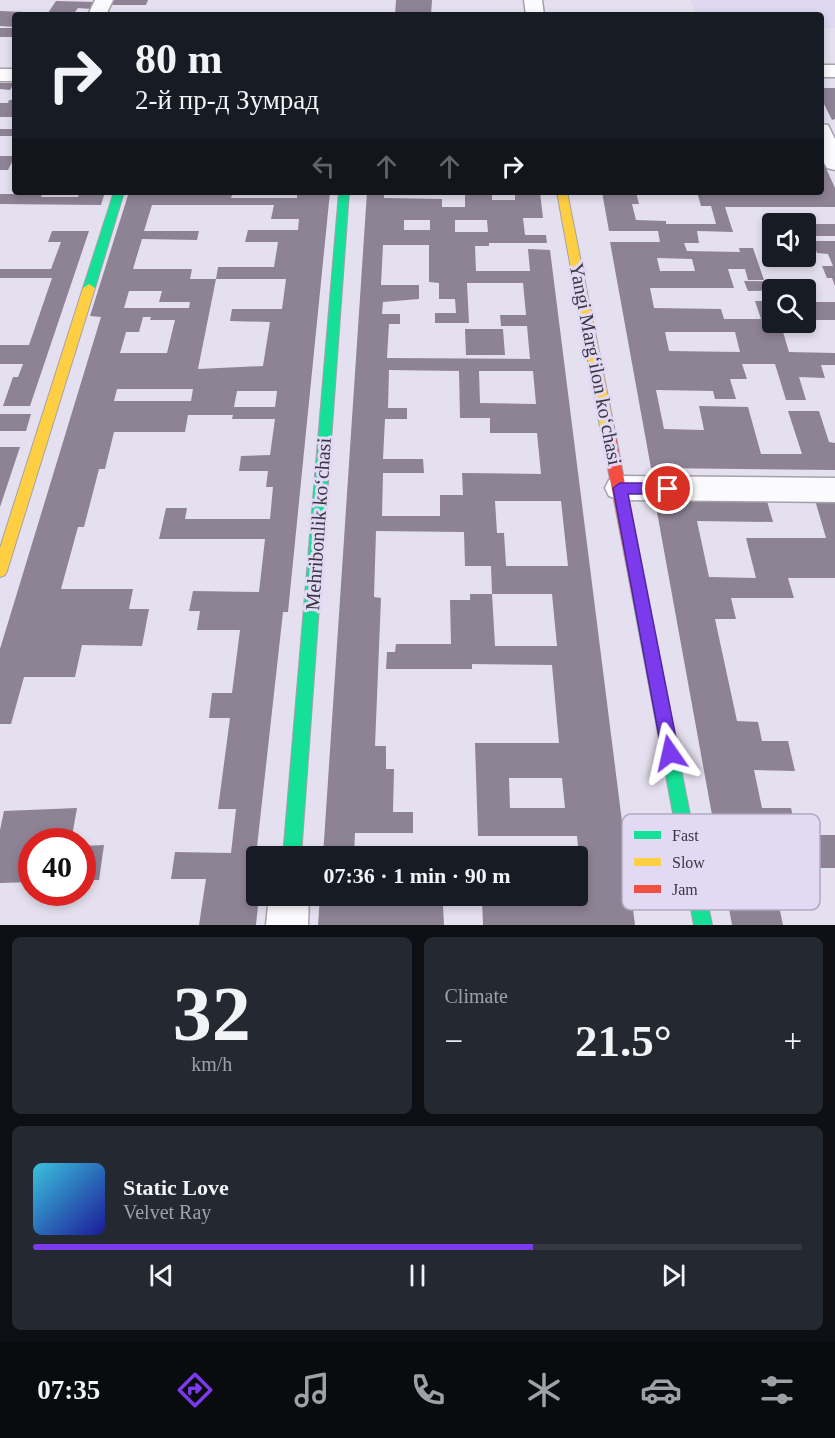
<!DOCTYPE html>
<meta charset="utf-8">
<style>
body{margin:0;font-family:"Times New Roman",serif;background:#242831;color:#f1f3f6;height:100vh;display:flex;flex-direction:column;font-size:22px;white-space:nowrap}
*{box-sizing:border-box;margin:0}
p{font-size:20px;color:#9ea1a6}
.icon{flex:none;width:33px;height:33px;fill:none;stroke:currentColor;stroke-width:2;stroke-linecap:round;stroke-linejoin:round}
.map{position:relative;height:925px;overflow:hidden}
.details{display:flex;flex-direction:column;gap:12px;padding:12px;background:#0d0f14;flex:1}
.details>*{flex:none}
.guide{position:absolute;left:12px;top:12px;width:812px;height:183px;border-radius:6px;box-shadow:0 3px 9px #0003;background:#171b24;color:#f1f3f6;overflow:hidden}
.tools{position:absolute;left:762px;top:213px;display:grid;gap:12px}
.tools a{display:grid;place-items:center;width:54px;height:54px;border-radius:6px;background:#171b24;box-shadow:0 3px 9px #0003;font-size:30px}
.speed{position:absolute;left:18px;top:828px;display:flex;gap:12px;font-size:30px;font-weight:700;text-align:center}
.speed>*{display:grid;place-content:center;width:78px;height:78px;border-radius:50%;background:#171b24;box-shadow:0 3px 9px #0003;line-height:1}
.speed .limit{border:9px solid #d22;background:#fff;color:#111}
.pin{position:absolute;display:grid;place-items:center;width:51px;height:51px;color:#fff;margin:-26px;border:3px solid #fff;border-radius:50%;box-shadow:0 2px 6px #0007}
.me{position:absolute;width:66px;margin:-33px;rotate:349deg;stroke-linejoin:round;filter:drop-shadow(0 0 4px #0008)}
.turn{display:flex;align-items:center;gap:21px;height:126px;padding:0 24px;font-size:27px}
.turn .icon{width:78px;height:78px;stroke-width:2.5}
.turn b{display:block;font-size:42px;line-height:51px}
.lanes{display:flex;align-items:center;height:57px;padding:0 24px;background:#0003;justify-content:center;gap:30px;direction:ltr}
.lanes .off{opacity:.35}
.big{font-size:45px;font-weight:600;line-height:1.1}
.details .tile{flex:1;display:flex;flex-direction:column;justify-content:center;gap:9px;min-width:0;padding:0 21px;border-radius:9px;background:#242831}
.details .dial{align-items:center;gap:0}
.dial b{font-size:78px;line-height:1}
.song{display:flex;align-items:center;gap:18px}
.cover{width:72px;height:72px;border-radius:9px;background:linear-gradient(135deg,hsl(190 70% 55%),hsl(240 70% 35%))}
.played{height:6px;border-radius:3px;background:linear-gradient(90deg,#7c3aed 65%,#363941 65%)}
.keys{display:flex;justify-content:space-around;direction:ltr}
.heat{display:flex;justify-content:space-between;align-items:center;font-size:33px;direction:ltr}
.details .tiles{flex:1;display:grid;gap:12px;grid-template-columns:1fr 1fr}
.tile:last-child{grid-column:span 2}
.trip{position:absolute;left:246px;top:846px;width:342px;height:60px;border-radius:6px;background:#171b24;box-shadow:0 3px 9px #0003;font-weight:600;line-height:60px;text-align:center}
.tabs{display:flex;height:96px;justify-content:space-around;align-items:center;background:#090b0e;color:#9ea1a6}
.tabs .icon{width:42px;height:42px}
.tabs .on{color:#7c3aed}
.tabs b{font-size:27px;color:#f1f3f6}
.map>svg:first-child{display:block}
</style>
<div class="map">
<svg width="835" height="925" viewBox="0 0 835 925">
<rect width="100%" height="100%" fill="#e5e0ef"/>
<path fill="#dfd8f1" d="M691,0H835V28L821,27L820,15H696Z"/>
<g fill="#8e8395" fill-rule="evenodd">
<path d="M112,0H148L146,5H110Z"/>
<path d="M396,0H432L431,15H395Z"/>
<path d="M56,1L95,2L91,9L78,8L75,12H63L61,15H15V27L0,26V11L48,13Z"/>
<rect x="0" y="28" width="15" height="9"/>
<path d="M0,83H14L10,90L0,89Z"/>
<path d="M820,88H835V119L832,120L820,96Z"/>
<path d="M9,100H15V117H0V103H8Z"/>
<rect x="0" y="129" width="15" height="7"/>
<path d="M820,155L835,188V207H725L733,232L697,231L699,243H684L687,251L740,252L739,248H753L764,280H748L745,269H728L734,288H650L654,308L721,309L724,319H761L755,301H772V322H780L789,352L835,353V365H821L825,378L799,377L806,400H786L775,364H742L747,379H730L736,399H715L713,391L656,390L664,429L704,430L699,406L748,407L761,454H802L788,411H819L829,442L835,443V470L651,468L610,242H660L658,231H609L602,192H636L639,204H632L636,220L666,221V224H716L711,206H701L697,192H721V195H807L805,192H820ZM657,258L692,259L695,271H660ZM665,332H735L740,352L669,351Z"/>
<path d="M0,156H15L8,170H0Z"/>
<path d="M15,192H43L41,197H78L80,192H105L101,205L0,204V194H14Z"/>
<path d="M129,192H159L158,195H232L231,198H297V192H330L288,612H283L256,856V896H259L256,925H199L206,879H171L175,852L231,853L236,809H218L230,718H209L212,693H232L240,630H197L200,611H189L193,591L259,592L265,539H159L166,508H187L185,519H270L273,487H266L268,471H239L241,456L270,455L275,419H232L233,415H188L185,432H114L105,469H99L84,527H78L61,589H133L129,609H149L142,646L82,645L75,677H24L11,724H0V649L101,317L90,316ZM152,205H274L271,219H299L298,230H248L245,242H278L274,267H218L216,279H286L282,309H232L230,321L270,322L263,366L198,369L216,279H190L192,269H133L142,239L197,240L199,231H144ZM129,291H162L159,302H190L189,308H124ZM143,317H151L150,320H175L167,353H120L126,332H139ZM117,389H193L191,401H114ZM237,391H277L275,407H234Z"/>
<path d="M367,192H384V198L442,199V207H465V192H498V194H492V200H515V192H540L543,218H523L525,235H546L547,243H489V246H475L476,271H530L528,249L550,250L635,925H483L482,900H583L577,836H478L475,743H559L552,665L472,664V669H386L387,652H395L396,644H451L450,600H470V594H492L491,566H465L464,532L376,531L374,597L381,598L375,746H386V769H394L393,812H413V833H355L354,856H323ZM404,220H430V230H404ZM455,220H487L488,232H455ZM383,245H429V282L439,283V299H455L456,313H435V323H469L467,283H523L526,315H500L501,326H527L530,359L387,358L389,324H400V314H382L383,302L419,299V285H381ZM389,370L459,371L460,418H490V433H537L541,474L462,473L463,495H440V516H382L383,473H424L423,459H383L385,419H407V408H388ZM479,371H533L536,404L480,403ZM495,501H561L568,566H506L504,533H497ZM492,594H552L557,646H495ZM509,778H562L565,808H510Z"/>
<rect x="806" y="224" width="29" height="12"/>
<path d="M52,231H89L30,406H3L13,377H18L23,364H0V345H29L52,278H0V269H51L61,242H48Z"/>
<path d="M812,241H835V286L832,278H827L822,266H833L828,254L817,253Z"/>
<path d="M744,281L807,282L811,291H806V290L748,291Z"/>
<rect x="806" y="302" width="29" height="18"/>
<path d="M465,329H503L505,355H466Z"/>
<path d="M0,414H31L26,431H0Z"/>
<path d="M0,447H20L0,507Z"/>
<path d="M815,500H835V578H788L794,598H731L736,619H715L737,721L758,722L762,741H788L795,771L754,770L762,808H791L797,835H835V868H771L783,925H732L655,501H767L773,522L697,521L709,577L756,578L746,538H826Z"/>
<path d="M77,808L71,842H32V882L0,883V830L4,811Z"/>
<path d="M104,845L99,880H82V846Z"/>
<path d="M320,896H352V905L443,906L444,925H318Z"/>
</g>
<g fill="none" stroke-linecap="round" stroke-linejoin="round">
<g stroke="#a5a1ac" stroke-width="3">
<g id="street">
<path d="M95,0H113L106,15H88Z"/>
<path d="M524,0H542L544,15H526Z"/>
<rect x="820" y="65" width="15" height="12"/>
<rect x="0" y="69" width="15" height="12"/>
<path d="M820,124L828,125L835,139V170L827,168L820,156Z"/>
<path d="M620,476L835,478V502L620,500L609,496L605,488L609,480Z"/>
<path d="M269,896H309L308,925H266Z"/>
</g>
</g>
<g stroke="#a5a1ac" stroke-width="2">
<g id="fast">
<path d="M114,192H124L95,288L89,292L85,291L83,288Z"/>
<path d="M339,192H349L301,856H283Z"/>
<path d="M638,583L643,585L645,589L712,925H694L631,589L633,585Z"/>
</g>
</g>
<g stroke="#a5a1ac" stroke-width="2">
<g id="slow">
<path d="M557,192H567L615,432L608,437L601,432Z"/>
<path d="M89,284L95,288L7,571L5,575L0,577V548L83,288Z"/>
</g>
</g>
<g stroke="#a5a1ac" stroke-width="2">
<path id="jam" d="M608,427L615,432L645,589L643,593L638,595L633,593L631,589L601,432Z"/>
</g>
<use href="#street" fill="#fbfafd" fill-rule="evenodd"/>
<use href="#fast" fill="#16e098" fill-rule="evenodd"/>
<use href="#slow" fill="#ffcf43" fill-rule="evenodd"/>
<use href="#jam" fill="#f24e42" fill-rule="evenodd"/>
</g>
<path fill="#7c3aed" stroke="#51269a" stroke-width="1.5" d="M620,483H668L675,489L668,494H628L679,753L676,758L670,760L665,758L662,753L613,488Z"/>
<g text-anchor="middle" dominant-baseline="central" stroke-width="6" stroke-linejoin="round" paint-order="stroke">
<g font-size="20" fill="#3a3741" stroke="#e2daf5">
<text transform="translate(596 364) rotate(79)">Yangi Margʻilon koʻchasi</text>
<text transform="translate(318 524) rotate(-86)">Mehribonlik koʻchasi</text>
</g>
</g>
<rect x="622" y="814" width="198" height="96" rx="9" fill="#e2daf5" stroke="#b0a9bf" stroke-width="1.5"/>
<rect x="634" y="831" width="27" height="8" fill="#16e098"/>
<rect x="634" y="858" width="27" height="8" fill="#ffcf43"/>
<rect x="634" y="885" width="27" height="8" fill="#f24e42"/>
<g font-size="16" fill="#3a3741">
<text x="672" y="841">Fast</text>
<text x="672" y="868">Slow</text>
<text x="672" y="895">Jam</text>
</g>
</svg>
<div class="tools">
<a><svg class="icon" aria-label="sound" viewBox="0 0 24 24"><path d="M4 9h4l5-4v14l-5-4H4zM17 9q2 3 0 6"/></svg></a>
<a><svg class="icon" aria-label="search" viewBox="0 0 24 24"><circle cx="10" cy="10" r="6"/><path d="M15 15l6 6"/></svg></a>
</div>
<div class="speed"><div class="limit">40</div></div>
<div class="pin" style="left:668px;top:489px;background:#d93025"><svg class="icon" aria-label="arrive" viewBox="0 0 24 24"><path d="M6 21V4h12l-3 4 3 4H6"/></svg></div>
<svg class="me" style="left:670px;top:753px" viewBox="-20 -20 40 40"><path d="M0-17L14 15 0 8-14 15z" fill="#7c3aed" stroke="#fff" stroke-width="4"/></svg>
<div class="trip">07:36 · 1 min · 90 m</div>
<div class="guide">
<div class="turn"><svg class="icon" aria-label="right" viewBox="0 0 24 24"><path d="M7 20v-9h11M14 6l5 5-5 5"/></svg><div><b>80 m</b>2-й пр-д Зумрад</div></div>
<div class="lanes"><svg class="icon off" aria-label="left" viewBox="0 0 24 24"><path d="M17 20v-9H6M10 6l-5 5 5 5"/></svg><svg class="icon off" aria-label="ahead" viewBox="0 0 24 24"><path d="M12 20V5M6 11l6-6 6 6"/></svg><svg class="icon off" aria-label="ahead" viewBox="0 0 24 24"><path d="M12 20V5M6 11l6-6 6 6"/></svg><svg class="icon" aria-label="right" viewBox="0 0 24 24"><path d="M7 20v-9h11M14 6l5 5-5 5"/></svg></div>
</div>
</div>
<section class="details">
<div class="tiles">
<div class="tile dial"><b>32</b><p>km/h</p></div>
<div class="tile"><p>Climate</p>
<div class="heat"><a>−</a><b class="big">21.5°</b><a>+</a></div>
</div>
<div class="tile">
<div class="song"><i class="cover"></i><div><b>Static Love</b><p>Velvet Ray</p></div></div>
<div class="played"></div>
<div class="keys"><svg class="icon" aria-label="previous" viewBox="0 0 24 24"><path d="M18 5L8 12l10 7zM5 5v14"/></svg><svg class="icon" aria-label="pause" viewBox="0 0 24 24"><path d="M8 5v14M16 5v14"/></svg><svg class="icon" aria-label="next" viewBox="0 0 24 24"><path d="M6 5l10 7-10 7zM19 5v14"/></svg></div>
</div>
</div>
</section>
<nav class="tabs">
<b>07:35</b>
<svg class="icon on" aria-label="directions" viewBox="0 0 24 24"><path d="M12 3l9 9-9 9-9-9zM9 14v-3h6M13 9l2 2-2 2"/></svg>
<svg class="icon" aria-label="music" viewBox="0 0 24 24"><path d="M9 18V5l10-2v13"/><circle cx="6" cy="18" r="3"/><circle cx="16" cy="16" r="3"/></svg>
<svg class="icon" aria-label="phone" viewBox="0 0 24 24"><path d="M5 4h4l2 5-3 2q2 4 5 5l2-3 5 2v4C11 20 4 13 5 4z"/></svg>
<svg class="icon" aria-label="climate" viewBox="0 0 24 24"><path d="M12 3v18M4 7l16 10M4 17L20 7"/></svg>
<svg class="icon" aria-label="car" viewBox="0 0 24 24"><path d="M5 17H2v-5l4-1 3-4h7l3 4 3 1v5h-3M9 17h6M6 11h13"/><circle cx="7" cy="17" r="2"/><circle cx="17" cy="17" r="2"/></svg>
<svg class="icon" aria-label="filters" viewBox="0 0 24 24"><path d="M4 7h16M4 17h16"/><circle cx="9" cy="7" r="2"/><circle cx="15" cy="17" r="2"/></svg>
</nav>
